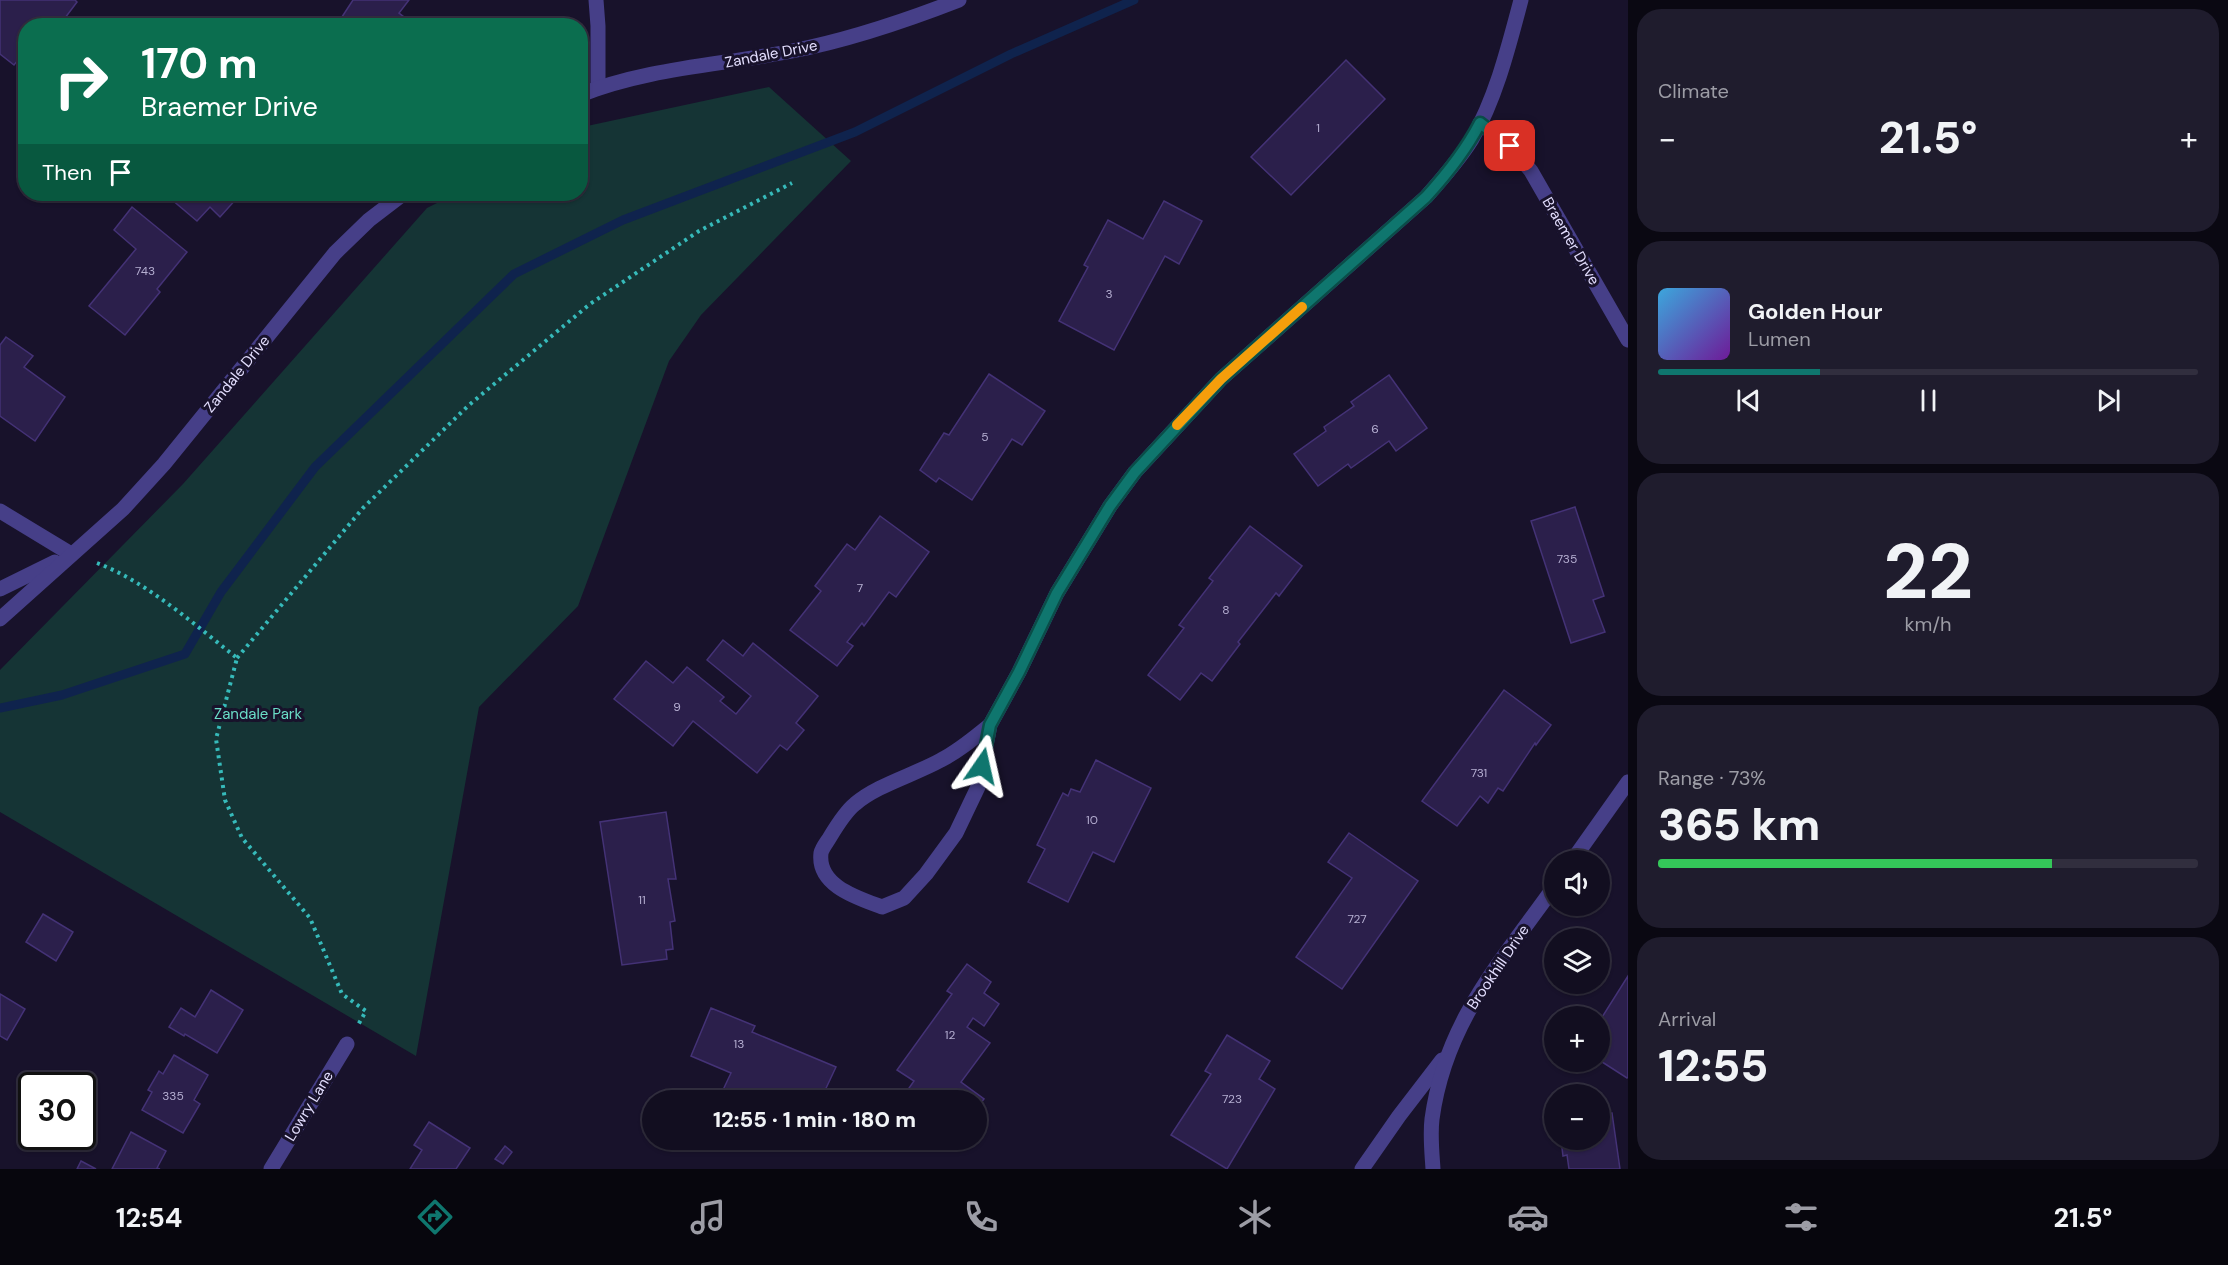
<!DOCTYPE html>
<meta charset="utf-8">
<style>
body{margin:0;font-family:"DM Sans",sans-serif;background:#1f1c2d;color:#f1f3f6;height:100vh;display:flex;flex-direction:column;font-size:22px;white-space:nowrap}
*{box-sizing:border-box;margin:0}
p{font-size:20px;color:#9c9ca5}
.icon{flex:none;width:33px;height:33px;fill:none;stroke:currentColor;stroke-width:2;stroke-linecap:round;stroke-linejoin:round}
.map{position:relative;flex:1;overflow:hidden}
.sheet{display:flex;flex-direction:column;gap:9px;padding:9px;background:#0a0812;width:600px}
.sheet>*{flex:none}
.guide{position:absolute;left:18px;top:18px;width:570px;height:183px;border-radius:24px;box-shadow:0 2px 4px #0004,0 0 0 2px #312e3e;background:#0b6e4f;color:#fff;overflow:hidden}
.buttons{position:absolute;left:1544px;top:850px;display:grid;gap:12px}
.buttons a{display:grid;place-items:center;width:66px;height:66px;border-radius:50%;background:#120e20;box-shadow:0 2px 4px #0004,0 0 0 2px #312e3e;font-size:30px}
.speed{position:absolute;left:18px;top:1072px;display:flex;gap:12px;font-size:30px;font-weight:700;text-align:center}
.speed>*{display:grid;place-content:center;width:78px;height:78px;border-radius:50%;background:#120e20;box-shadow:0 2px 4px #0004,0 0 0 2px #312e3e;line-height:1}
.speed .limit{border:3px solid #111;border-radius:9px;background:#fff;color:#111}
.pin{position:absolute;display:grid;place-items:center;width:51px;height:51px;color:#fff;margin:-26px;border-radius:12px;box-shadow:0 3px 9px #0006}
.me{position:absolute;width:66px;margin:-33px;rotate:11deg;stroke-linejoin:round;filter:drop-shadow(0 0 4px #0008)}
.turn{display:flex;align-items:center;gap:21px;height:126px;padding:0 24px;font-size:27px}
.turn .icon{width:78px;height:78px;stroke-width:2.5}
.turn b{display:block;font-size:42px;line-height:51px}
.then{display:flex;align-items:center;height:57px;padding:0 24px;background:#0003;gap:12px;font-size:22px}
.big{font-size:45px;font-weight:800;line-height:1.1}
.sheet .tile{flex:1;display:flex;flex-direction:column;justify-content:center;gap:9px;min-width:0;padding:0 21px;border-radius:24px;background:#1f1c2d}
.sheet .dial{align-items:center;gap:0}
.dial b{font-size:78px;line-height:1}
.song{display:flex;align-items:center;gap:18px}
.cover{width:72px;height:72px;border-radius:9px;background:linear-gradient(135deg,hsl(200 70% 55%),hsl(280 70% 35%))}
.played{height:6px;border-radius:3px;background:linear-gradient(90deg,#0f766e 30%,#312e3e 30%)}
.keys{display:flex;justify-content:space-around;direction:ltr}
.heat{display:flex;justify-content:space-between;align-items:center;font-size:33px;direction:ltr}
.charge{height:9px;border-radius:4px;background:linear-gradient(90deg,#34c759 73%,#312e3e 0)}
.trip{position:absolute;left:642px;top:1090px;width:345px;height:60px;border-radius:30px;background:#120e20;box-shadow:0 2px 4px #0004,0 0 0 2px #312e3e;font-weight:800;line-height:60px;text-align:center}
.menu{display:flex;height:96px;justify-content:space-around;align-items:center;background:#07060d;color:#9c9ca5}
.menu .icon{width:42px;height:42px}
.menu .current{color:#0f766e}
.menu b{font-size:27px;color:#f1f3f6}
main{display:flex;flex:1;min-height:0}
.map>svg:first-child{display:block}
</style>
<main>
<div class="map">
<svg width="1628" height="1169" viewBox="0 0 1628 1169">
<rect width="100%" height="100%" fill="#18122b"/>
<path fill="#153435" d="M769,87L851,161L701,315L669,361L578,606L479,707L416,1056L0,812V670L183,484L427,208L455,194H580L581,129L587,126Z"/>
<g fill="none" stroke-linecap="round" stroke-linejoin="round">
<path stroke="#0f234d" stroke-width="9" d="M0,708L62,695L185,654L221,592L315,467L514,274L623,220L855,132L1011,54L1134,0"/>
</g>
<g fill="#2b1f4b" stroke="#443276" stroke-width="1.5">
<path d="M0,0H75L77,2L59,26H51L47,23L45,26H26V50L14,65L0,54Z"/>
<path d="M353,0H409L399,13L404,17L398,26H336Z"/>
<path d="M1346,60L1385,99L1291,195L1251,157Z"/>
<path d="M174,194H233L238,197L220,217L210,207L197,221L171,199L176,195Z"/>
<path d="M1164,201L1202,221L1179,264L1165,256L1114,350L1059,321L1088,267L1084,265L1108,220L1143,239Z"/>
<path d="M132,207L187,252L157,289L160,292L125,335L89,306L136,249L114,230Z"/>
<path d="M6,337L33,356L24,367L65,397L35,441L0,416V345Z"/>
<path d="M989,374L1045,411L1022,445L1012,439L972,500L939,478L936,482L920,470L944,433L949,435Z"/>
<path d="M1389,375L1427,428L1396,451L1389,441L1351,468L1348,464L1318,486L1294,454L1326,431L1324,427L1354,406L1351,402Z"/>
<path d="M1575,507L1604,596L1593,600L1605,632L1571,643L1531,521Z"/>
<path d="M880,516L929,552L896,597L889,592L864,626L862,623L847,642L853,646L837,666L790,630L821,591L815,586L847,544L855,550Z"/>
<path d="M1250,526L1302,566L1279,596L1276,593L1238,642L1240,644L1212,681L1201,673L1180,700L1148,675L1184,628L1179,625L1213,581L1209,578Z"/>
<path d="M723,640L743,656L753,643L818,696L796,723L804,730L787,750L780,745L757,773L693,721L673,746L614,699L646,661L673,683L687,667L724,697L720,701L736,714L751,696L707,660Z"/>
<path d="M1504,690L1551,725L1536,745L1535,743L1503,791L1498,788L1488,803L1480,796L1457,826L1422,801Z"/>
<path d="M1096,760L1151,788L1114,862L1093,852L1068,902L1028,882L1045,849L1037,845L1063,793L1068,796L1071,789L1080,792Z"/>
<path d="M666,812L676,879H668L675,921L670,922L673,949L666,950L667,959L622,965L600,822Z"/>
<path d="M1349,833L1418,881L1342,989L1296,957L1352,878L1328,862Z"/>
<path d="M43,914L73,932L56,961L26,942Z"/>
<path d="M967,964L991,982L984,993L999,1004L984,1026L973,1018L967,1027L990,1043L961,1082L984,1099L976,1109V1101H900L914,1081L897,1070L952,994L947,991Z"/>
<path d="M1628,976V1077L1627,1078L1599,1060V1022Z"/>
<path d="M211,990L243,1010L217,1053L185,1034L184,1036L169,1027L181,1008L195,1017Z"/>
<path d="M0,994L25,1009L7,1040L0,1036Z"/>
<path d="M711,1008L755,1026L752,1032L836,1067L820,1101H795L769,1090L765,1101H744L722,1092L731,1073L691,1056Z"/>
<path d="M1227,1035L1270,1061L1259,1079L1275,1089L1227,1169L1171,1135L1211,1074L1205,1071Z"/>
<path d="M174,1055L208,1075L194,1100L200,1104L183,1133L142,1110L152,1092L148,1090L159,1071L163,1074Z"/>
<path d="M1612,1113L1620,1169H1569L1567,1155L1563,1156L1561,1140H1599V1114Z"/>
<path d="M429,1122L470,1148L456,1169H410L422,1150L414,1145Z"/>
<path d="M131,1132L166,1151L157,1168L160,1169H112Z"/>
<path d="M505,1146L512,1152L503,1164L495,1159Z"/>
<path d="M81,1161L96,1169H77Z"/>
</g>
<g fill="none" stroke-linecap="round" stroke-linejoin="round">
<g stroke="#36baba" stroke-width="4" stroke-dasharray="3 4.5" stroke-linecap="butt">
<path d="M97,563C147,582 195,625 237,658L216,739L225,800L242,838L310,918L342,994L366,1011L358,1025"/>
<path d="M237,658L363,508L469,405L590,304L699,231L792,183"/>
</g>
<g stroke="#463f88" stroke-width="15">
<path d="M596,0L598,26V88"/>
<path d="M1480,123L1510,146L1531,171L1628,340"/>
<path d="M0,511L71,554"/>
<path d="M990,725C974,738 959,751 941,760C914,775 877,785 855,804C845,812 836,827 830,837C827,842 822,848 821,853C817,886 858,898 882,907L904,898L926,874L956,833L978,787L990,725L1019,672L1057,593L1110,506L1135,472L1221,379L1426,197C1442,179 1459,160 1472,139C1496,98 1509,45 1521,0"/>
<path d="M1572,861L1628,782"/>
<path d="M271,1169L347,1044"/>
<path d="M1362,1169L1399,1116L1442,1060"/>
<path d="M1433,1169C1432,1153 1430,1135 1432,1119C1445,1023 1500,963 1554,887"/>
</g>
<g stroke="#463f88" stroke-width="15">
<path d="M580,95C647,68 722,65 792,51C849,40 905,21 959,0"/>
<path d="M0,589L55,562"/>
<path d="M0,619L123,509L164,464L335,253L369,220L403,194"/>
</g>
</g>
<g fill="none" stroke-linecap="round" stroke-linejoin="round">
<g stroke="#0a4d48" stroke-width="15">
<path id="route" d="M982,766L990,725L1019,672L1057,593L1110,506L1135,472L1221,379L1426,197C1447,174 1466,150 1480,123L1510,146"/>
</g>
<use href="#route" stroke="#0f766e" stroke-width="10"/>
<path stroke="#f59e0b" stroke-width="10" d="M1177,425L1221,379L1302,307"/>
</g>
<g text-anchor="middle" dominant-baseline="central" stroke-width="6" stroke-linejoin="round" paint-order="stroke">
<g font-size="12" fill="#b5aed1">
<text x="1318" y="128">1</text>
<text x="145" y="271">743</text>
<text x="1109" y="294">3</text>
<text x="1375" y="429">6</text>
<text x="985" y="437">5</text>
<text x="1567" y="559">735</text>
<text x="860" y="588">7</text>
<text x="1226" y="610">8</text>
<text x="677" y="707">9</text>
<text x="1479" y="773">731</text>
<text x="1092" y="820">10</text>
<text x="642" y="900">11</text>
<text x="1357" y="919">727</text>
<text x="950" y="1035">12</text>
<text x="739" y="1044">13</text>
<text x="173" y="1096">335</text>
<text x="1232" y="1099">723</text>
</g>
<g font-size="15" fill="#e3defe" stroke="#18122b">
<text transform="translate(771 54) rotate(-11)">Zandale Drive</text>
<text transform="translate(1571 241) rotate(60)">Braemer Drive</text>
<text transform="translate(237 374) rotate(-51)">Zandale Drive</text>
<text transform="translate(1498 967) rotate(-56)">Brookhill Drive</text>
<text transform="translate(309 1106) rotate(-59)">Lowry Lane</text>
</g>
<g font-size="15" fill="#6addc7" stroke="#18122b">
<text x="258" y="714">Zandale Park</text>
</g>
</g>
</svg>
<div class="buttons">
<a><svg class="icon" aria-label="sound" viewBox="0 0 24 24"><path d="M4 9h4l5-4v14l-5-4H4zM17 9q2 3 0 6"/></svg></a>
<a><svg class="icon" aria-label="layers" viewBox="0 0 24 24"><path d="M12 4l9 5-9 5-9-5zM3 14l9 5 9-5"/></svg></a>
<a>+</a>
<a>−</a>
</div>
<div class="speed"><div class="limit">30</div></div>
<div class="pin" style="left:1510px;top:146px;background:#d93025"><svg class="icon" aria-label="arrive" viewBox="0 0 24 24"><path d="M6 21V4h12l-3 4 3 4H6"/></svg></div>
<svg class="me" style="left:982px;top:766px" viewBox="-20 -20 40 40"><path d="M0-17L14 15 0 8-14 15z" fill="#0f766e" stroke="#fff" stroke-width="4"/></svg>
<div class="trip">12:55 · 1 min · 180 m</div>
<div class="guide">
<div class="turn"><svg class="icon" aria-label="right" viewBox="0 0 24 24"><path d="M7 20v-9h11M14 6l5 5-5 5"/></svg><div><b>170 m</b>Braemer Drive</div></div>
<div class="then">Then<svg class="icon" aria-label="arrive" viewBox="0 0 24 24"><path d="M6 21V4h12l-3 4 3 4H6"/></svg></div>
</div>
</div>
<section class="sheet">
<div class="tile"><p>Climate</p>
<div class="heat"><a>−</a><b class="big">21.5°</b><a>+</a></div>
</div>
<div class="tile">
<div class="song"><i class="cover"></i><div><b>Golden Hour</b><p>Lumen</p></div></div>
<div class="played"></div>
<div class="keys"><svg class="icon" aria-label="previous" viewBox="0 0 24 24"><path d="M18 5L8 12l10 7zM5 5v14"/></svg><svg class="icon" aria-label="pause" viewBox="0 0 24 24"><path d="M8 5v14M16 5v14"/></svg><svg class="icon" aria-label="next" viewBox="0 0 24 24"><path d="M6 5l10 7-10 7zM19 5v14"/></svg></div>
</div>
<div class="tile dial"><b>22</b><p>km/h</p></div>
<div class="tile"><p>Range · 73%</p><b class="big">365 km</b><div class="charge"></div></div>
<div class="tile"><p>Arrival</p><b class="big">12:55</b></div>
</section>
</main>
<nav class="menu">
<b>12:54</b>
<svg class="icon current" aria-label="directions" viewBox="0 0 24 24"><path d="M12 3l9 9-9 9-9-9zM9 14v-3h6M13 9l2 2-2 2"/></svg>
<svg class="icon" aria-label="music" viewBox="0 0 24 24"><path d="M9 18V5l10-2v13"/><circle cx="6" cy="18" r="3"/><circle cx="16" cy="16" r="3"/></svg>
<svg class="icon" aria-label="phone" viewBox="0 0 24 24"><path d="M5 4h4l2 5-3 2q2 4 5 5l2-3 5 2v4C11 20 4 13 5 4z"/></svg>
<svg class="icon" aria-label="climate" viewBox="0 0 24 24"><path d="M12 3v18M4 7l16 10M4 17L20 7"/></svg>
<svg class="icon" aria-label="car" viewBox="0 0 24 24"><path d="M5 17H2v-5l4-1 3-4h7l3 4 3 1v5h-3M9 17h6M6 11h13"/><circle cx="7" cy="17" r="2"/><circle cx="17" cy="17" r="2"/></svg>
<svg class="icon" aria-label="filters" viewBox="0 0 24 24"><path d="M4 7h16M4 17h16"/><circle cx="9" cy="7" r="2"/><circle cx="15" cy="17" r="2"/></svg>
<b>21.5°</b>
</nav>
